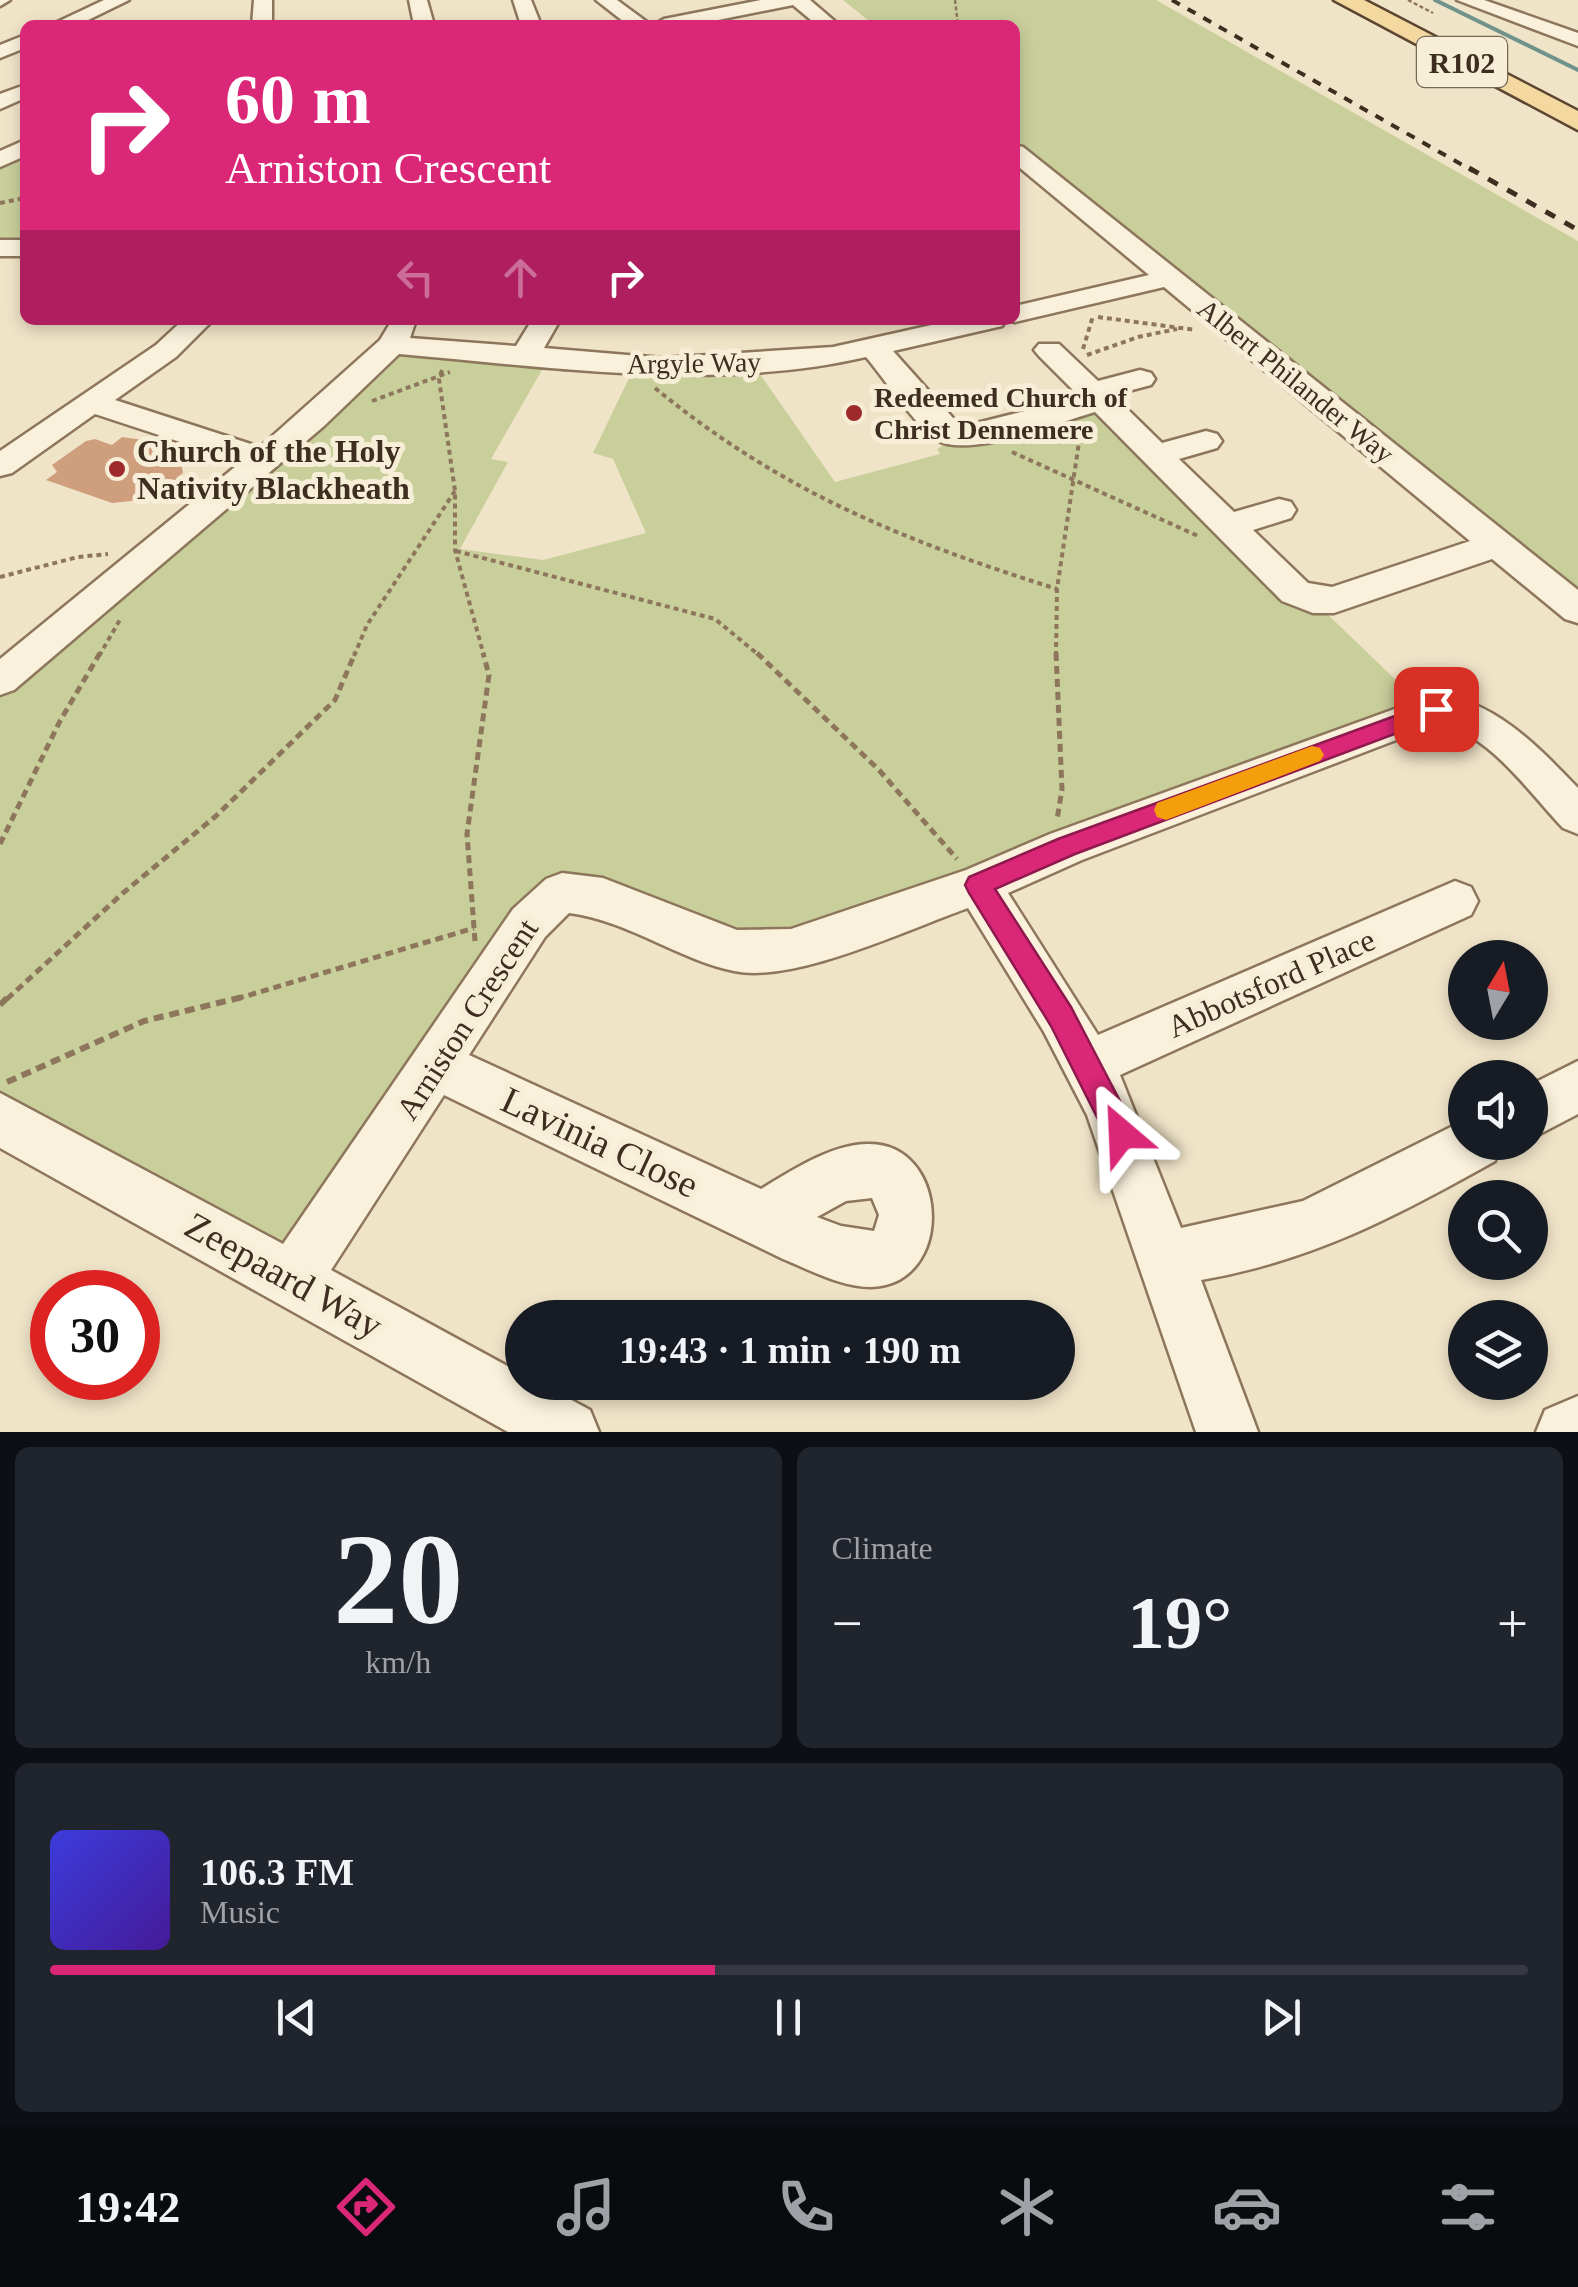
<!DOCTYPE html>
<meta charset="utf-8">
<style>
body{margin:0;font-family:Georgia,serif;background:#20242c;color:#f1f3f6;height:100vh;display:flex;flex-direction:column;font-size:38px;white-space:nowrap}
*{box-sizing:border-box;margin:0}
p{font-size:32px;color:#9ea1a6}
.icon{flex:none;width:55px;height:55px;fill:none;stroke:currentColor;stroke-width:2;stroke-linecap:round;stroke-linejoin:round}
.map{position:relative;height:1432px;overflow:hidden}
.side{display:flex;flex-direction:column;gap:15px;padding:15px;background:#0d0f14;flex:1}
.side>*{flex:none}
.banner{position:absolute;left:20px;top:20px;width:1000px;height:305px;border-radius:15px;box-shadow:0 5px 15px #0003;background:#db2777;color:#fff;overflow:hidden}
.needle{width:65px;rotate:10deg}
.controls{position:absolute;left:1448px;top:940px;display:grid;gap:20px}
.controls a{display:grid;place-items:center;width:100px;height:100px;border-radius:50%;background:#171b24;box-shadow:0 5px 15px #0003;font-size:50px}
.speed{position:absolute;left:30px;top:1270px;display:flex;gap:20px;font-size:50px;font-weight:700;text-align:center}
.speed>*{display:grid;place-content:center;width:130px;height:130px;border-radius:50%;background:#171b24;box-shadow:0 5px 15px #0003;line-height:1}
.speed .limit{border:15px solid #d22;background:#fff;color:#111}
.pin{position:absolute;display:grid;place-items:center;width:85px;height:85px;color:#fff;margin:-42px;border-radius:20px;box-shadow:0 5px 15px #0006}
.me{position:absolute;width:110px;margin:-55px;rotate:334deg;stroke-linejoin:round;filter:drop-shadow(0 0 8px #0008)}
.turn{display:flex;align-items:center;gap:35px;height:210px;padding:0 40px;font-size:45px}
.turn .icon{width:130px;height:130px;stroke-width:2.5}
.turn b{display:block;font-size:70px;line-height:85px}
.lanes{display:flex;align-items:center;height:95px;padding:0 40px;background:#0003;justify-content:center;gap:50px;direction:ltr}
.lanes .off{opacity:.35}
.big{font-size:75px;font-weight:600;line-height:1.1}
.side .tile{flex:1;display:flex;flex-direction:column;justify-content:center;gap:15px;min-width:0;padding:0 35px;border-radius:15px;background:#20242c}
.side .dial{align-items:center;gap:0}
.dial b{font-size:130px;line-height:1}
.song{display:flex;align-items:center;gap:30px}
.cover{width:120px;height:120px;border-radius:15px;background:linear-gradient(135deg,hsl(240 70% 55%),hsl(260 70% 35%))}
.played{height:10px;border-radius:5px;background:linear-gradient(90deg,#db2777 45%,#363941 45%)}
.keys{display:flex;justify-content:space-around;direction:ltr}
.heat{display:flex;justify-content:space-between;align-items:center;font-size:55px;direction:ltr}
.side .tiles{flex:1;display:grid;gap:15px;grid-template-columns:1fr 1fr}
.tile:last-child{grid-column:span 2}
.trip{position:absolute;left:505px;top:1300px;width:570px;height:100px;border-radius:50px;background:#171b24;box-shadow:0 5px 15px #0003;font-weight:600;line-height:100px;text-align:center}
.tabs{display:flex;height:160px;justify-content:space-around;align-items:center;background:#090b0e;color:#9ea1a6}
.tabs .icon{width:70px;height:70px}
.tabs .current{color:#db2777}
.tabs b{font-size:45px;color:#f1f3f6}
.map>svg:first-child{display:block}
</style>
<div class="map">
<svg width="1578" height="1432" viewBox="0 0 1578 1432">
<rect width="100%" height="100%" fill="#f0e4c8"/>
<g fill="#c9cf9b">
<path d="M843,0H1156L1578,241V594L1015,139V25H874Z"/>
<path d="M25,153V242L0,238V166Z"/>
<path d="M403,354L539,365L542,370L491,459L508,462L460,549L543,560L646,533L613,459L593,453L632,372L755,367L835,482L940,454L937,449L951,441L1081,412H1097L1323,610L1421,704L765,944L575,875L293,1240L281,1244L0,1099V696L344,406L391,360Z"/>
</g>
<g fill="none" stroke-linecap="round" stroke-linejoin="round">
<path stroke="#6f938a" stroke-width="4" d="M1435,0L1578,70"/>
</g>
<path fill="#cf9f7d" d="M122,437L151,441L146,445L173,454L174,465L182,467L183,473L179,476L181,489L150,499L112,503L46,480L57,472L52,465L86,441L95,439L112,445Z"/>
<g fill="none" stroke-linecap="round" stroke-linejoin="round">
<g stroke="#8d765c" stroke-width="5">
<g id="minor">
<path d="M0,0H10L0,6Z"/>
<path d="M104,0H129L78,25H51Z"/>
<path d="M254,0H272V25H252Z"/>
<path d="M409,0H427L434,25H414Z"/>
<path d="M513,0H531L541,25H521Z"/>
<path d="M596,0H617L651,25H628Z"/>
<path d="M761,0H810L839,25H817L793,5L693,25H654L664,19Z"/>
<path d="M1457,0H1484L1578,33V46Z"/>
<path d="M25,35V48L0,58V45Z"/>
<path d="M19,87L25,88V98L0,109V94Z"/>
<path d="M25,140V156L0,167V151Z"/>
<path d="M1015,145L1023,147L1578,590V623L1565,619L1492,559L1334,613H1313L1282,601L1095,412C1059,422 969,459 937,440C918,429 883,377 866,357C715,392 551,367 399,354L324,426L14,690L0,695V659L241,462L95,414L12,473L0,476V451L156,345L183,320H213L176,357L115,400L260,447L380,340L392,320H416L410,338L516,346L532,320H560L544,348L663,358L833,347L954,320H1015V306L1149,275L1015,164ZM1164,287L1470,541L1332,587L1308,583L1253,530L1291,518L1296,510L1291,502L1279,499L1234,512L1179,459L1217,448L1222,441L1217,434L1206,431L1162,443L1113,395L1151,385L1155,379L1151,373L1140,370L1098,381L1059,344H1039L1034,350L1039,356L1080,397L961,427L893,351L1002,326L1006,320L1015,322Z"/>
<rect x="0" y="240" width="25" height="16"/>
<path d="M1436,694C1497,702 1537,746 1578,788V834L1563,828C1530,794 1489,732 1438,724L1082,860L1008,893L1098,1035L1455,881L1471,887L1478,901L1471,915L1120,1075L1181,1228L1303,1201L1465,1120V1142H1502L1495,1161C1397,1216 1312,1261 1201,1280L1258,1432H1196L1087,1115L1044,1032L968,908C909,929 793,984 734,971C677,959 629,921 569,913L545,937L469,1055L761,1189C791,1171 830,1145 866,1144C950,1140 956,1285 871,1287C841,1287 810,1270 783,1259L444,1095L331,1270L522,1374V1382H538L590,1410L599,1432H508L0,1148V1093L283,1244L513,909L546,879L562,873L603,878L737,930L791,929L966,870L1050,834ZM872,1198L879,1215L874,1231L841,1226L817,1217L846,1201Z"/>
<path d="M1578,1061V1114L1530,1139V1085Z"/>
<path d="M1578,1396V1432H1536L1545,1410Z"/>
</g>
</g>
<g stroke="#5b4430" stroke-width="5">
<path id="major" d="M1334,0H1364L1578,111V130Z"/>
</g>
<g stroke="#8d765c" stroke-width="2.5" stroke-dasharray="4 2.5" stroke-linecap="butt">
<path d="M955,0L958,25"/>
<path d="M1408,0L1433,13"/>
</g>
<g stroke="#8d765c" stroke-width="4" stroke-dasharray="5 4" stroke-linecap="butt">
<path d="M0,203L25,198"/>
<path d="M1098,317L1196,330"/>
<path d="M1083,349L1093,316"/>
<path d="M1087,355L1138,337L1177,329"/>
<path d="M442,370L439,379L455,491V550L484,656"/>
<path d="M655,388C782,492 902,540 1057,589"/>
<path d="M372,401L450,372"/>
<path d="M1012,452L1198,536"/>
<path d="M456,551L715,619L760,656"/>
<path d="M0,577L78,557L108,554"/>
<path d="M99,656L121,618"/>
<path d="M354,656L367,625L455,491"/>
<path d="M1056,656L1057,589L1081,429"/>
</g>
<g stroke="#8d765c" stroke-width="5" stroke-dasharray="8 5" stroke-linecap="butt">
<path d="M757,653L879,770L957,859"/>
<path d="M1056,653L1062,789L1057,820"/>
<path d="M0,844L60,721L100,653"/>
<path d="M475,941L467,834L489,675L483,653"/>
<path d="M7,999L123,893L216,816L335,700L355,653"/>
<path d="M236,999L474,928"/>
</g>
<g stroke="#8d765c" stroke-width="6" stroke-dasharray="10 6" stroke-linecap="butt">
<path d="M0,1005L9,996"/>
<path d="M7,1082L144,1021L247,996"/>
</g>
<use href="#minor" fill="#faf1dc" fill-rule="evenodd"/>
<use href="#major" fill="#f3d9a0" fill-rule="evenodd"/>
<path stroke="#3d2e20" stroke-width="4" stroke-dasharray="9 9" stroke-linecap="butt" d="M1172,0L1473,171"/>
<path stroke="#3d2e20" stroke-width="5" stroke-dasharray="11 11" stroke-linecap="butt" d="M1469,168L1578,230"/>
</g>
<path fill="#db2777" stroke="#8e194d" stroke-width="2.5" d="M1436,701L1448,709L1445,715L1075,854L995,889L1071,1007L1132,1124L1137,1134L1132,1145L1122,1149L1111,1145L1051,1026L969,893L965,885L969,877L1058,839Z"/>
<path fill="#f59e0b" d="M1312,746L1320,748L1324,755L1320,761L1166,820L1157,817L1154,810L1157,803Z"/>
<g fill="#9e2a2b" stroke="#f7eed8" stroke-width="4">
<circle cx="854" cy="413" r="10"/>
<circle cx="117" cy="469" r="10"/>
</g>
<g text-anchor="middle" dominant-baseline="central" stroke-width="10" stroke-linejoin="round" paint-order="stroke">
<g font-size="28" fill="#3d2e20" stroke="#f7eed8">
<text transform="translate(694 363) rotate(-1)">Argyle Way</text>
<text transform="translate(1296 381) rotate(39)">Albert Philander Way</text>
</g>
<g font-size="28" font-weight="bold" fill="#3d2e20" stroke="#f7eed8" text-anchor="start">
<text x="874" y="397">Redeemed Church of<tspan x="874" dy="32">Christ Dennemere</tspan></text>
</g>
<rect fill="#f7eed8" stroke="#756857" stroke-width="2.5" x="1417" y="37" width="90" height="50" rx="8"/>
<g font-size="30" font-weight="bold" fill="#3d2e20">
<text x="1462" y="62">R102</text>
</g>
<g font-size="32" font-weight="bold" fill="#3d2e20" stroke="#f7eed8" text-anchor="start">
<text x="137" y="451">Church of the Holy<tspan x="137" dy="37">Nativity Blackheath</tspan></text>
</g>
<g font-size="32" fill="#3d2e20" stroke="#f7eed8">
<text transform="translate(1271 983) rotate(-24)">Abbotsford Place</text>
<text transform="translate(467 1019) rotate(-57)">Arniston Crescent</text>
</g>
<g font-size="38" fill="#3d2e20" stroke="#f7eed8">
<text transform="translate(600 1142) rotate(25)">Lavinia Close</text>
<text transform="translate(284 1275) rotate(29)">Zeepaard Way</text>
</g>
</g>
</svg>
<div class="controls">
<a><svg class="needle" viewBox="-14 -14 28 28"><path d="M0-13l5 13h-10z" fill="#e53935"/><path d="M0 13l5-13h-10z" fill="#9ea1a6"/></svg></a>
<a><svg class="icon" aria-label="sound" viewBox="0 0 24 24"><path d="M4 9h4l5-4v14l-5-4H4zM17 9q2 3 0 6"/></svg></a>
<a><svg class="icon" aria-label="search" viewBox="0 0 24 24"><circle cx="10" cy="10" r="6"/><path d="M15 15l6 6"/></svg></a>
<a><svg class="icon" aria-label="layers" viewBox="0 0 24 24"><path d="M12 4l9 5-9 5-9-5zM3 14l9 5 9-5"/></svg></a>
</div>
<div class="speed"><div class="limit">30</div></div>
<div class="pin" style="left:1436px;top:709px;background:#d93025"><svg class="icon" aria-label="arrive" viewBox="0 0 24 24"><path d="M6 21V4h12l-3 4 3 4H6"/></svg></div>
<svg class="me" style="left:1122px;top:1134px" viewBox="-20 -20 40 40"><path d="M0-17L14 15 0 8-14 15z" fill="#db2777" stroke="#fff" stroke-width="4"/></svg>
<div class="trip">19:43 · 1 min · 190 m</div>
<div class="banner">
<div class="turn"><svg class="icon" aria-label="right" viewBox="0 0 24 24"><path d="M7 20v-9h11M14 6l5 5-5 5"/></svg><div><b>60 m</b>Arniston Crescent</div></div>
<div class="lanes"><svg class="icon off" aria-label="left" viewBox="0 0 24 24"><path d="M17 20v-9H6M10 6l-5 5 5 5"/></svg><svg class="icon off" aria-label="ahead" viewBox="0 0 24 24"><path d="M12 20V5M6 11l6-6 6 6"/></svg><svg class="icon" aria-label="right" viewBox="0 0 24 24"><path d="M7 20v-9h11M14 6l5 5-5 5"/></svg></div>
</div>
</div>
<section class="side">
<div class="tiles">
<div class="tile dial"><b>20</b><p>km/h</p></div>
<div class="tile"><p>Climate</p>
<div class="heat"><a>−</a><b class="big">19°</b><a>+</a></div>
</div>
<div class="tile">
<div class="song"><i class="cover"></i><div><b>106.3 FM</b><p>Music</p></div></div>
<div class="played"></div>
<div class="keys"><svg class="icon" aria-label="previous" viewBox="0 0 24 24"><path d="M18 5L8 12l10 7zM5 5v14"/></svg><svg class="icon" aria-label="pause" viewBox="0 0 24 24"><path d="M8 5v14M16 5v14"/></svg><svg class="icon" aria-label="next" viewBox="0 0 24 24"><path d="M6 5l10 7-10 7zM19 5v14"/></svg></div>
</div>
</div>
</section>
<nav class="tabs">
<b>19:42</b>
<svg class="icon current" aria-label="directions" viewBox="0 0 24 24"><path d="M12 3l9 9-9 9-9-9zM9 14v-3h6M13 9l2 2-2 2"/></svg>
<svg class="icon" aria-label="music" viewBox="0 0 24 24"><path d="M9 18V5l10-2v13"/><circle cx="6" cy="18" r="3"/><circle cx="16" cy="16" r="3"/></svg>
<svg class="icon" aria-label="phone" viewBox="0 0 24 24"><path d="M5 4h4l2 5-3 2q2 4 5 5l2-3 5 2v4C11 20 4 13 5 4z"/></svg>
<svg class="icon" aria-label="climate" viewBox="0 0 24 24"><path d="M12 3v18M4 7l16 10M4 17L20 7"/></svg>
<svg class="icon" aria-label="car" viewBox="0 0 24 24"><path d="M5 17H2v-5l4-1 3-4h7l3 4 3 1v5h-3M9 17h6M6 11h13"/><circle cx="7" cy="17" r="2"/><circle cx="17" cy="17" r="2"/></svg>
<svg class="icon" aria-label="filters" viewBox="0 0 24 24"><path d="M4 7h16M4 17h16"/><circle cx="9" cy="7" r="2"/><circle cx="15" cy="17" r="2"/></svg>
</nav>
